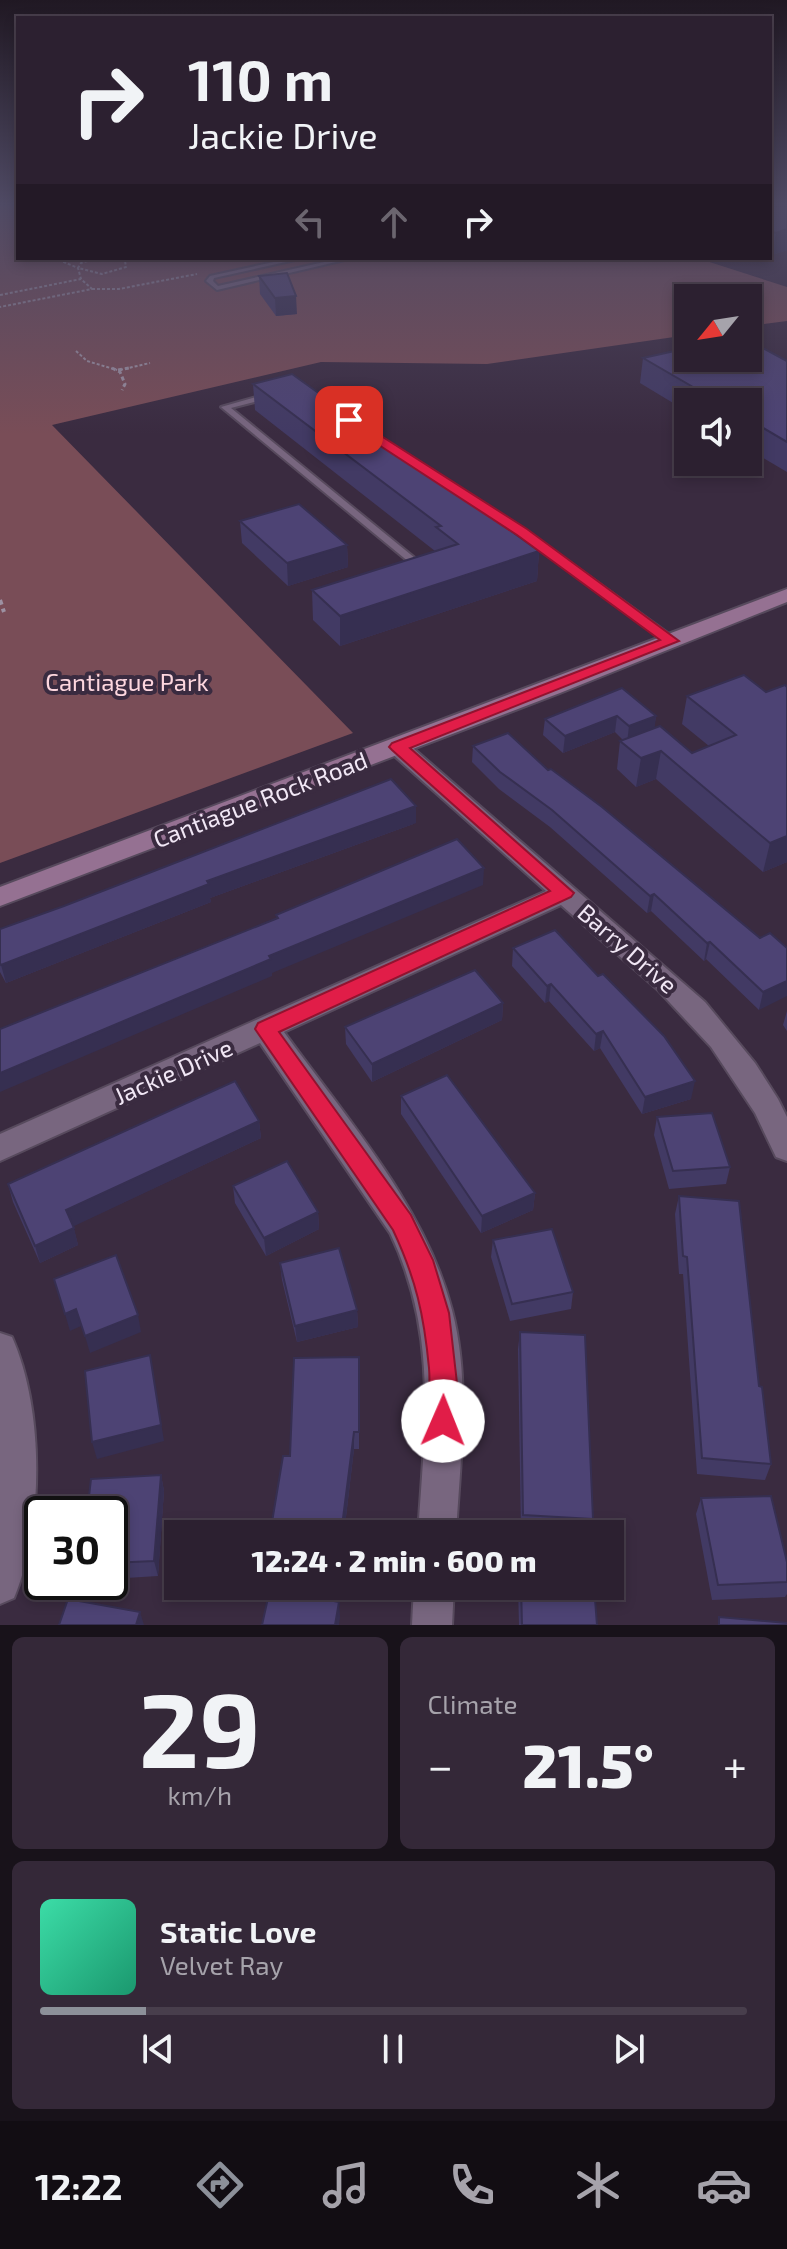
<!DOCTYPE html>
<meta charset="utf-8">
<style>
body{margin:0;font-family:"Exo 2",sans-serif;background:#342838;color:#f1f3f6;height:100vh;display:flex;flex-direction:column;font-size:30px;white-space:nowrap}
*{box-sizing:border-box;margin:0}
p{font-size:26px;color:#a6a3ab}
.icon{flex:none;width:44px;height:44px;fill:none;stroke:currentColor;stroke-width:2;stroke-linecap:round;stroke-linejoin:round}
.map{position:relative;height:1625px;overflow:hidden}
.sheet{display:flex;flex-direction:column;gap:12px;padding:12px;background:#18121a;flex:1}
.sheet>*{flex:none}
.guide{position:absolute;left:16px;top:16px;width:756px;height:244px;border-radius:0px;box-shadow:0 4px 12px #0003,0 0 0 2px #483e4c;background:#2c2030;color:#f1f3f6;overflow:hidden}
.needle{width:52px;rotate:240deg}
.tools{position:absolute;left:674px;top:284px;display:grid;gap:16px}
.tools a{display:grid;place-items:center;width:88px;height:88px;border-radius:0px;background:#2c2030;box-shadow:0 4px 12px #0003,0 0 0 2px #483e4c;font-size:40px}
.speed{position:absolute;left:24px;top:1496px;display:flex;gap:16px;font-size:40px;font-weight:700;text-align:center}
.speed>*{display:grid;place-content:center;width:104px;height:104px;border-radius:50%;background:#2c2030;box-shadow:0 4px 12px #0003,0 0 0 2px #483e4c;line-height:1}
.speed .limit{border:4px solid #111;border-radius:12px;background:#fff;color:#111}
.pin{position:absolute;display:grid;place-items:center;width:68px;height:68px;color:#fff;margin:-34px;border-radius:16px;box-shadow:0 4px 12px #0006}
.me{position:absolute;width:88px;margin:-44px;rotate:1deg;stroke-linejoin:round;filter:drop-shadow(0 0 6px #0008)}
.turn{display:flex;align-items:center;gap:28px;height:168px;padding:0 40px;font-size:36px}
.turn .icon{width:104px;height:104px;stroke-width:2.5}
.turn b{display:block;font-size:56px;line-height:68px}
.lanes{display:flex;align-items:center;height:76px;padding:0 40px;background:#0003;justify-content:center;gap:40px;direction:ltr}
.lanes .off{opacity:.35}
.big{font-size:60px;font-weight:800;line-height:1.1}
.sheet .card{flex:1;display:flex;flex-direction:column;justify-content:center;gap:12px;min-width:0;padding:0 28px;border-radius:12px;background:#342838}
.sheet .dial{align-items:center;gap:0}
.dial b{font-size:104px;line-height:1}
.song{display:flex;align-items:center;gap:24px}
.cover{width:96px;height:96px;border-radius:12px;background:linear-gradient(135deg,hsl(160 70% 55%),hsl(160 70% 35%))}
.played{height:8px;border-radius:4px;background:linear-gradient(90deg,#8c9099 15%,#483e4c 15%)}
.keys{display:flex;justify-content:space-around;direction:ltr}
.heat{display:flex;justify-content:space-between;align-items:center;font-size:44px;direction:ltr}
.sheet .tiles{flex:1;display:grid;gap:12px;grid-template-columns:1fr 1fr}
.card:last-child{grid-column:span 2}
.trip{position:absolute;left:164px;top:1520px;width:460px;height:80px;border-radius:0px;background:#2c2030;box-shadow:0 4px 12px #0003,0 0 0 2px #483e4c;font-weight:800;line-height:80px;text-align:center}
.dock{display:flex;height:128px;justify-content:space-around;align-items:center;background:#120d13;color:#a6a3ab}
.dock .icon{width:56px;height:56px}
.dock .active{color:#8c9099}
.dock b{font-size:36px;color:#f1f3f6}
.map>svg:first-child{display:block}
</style>
<div class="map">
<svg width="787" height="1625" viewBox="0 0 787 1625">
<rect width="100%" height="100%" fill="#3a2b40"/>
<path fill="#794d57" d="M0,206H18V258H697L787,287V321L748,326V298H688V335L487,364L321,362L52,425L353,733L0,863Z"/>
<g fill="none" stroke-linecap="round" stroke-linejoin="round">
<g stroke="#574a5d" stroke-width="4">
<g id="lane">
<path d="M292,258H304L214,278L213,281L218,286L342,258H353L217,290L206,281L210,276Z"/>
<path d="M267,394H270V398L231,408L421,563V567H415L221,407Z"/>
<path d="M411,457L525,530L676,639L677,641L676,643H668L519,534L408,462V458Z"/>
</g>
</g>
<g stroke="#574a5d" stroke-width="4">
<g id="street">
<path d="M398,740L406,742L705,1002L755,1063L778,1099L787,1117V1161L776,1157L755,1113L711,1047L657,989L561,905L284,1032C346,1118 425,1206 452,1310C471,1382 460,1461 456,1534H418C425,1427 438,1333 390,1233L260,1043L0,1161V1134L546,891L390,752L387,747L390,742Z"/>
<path d="M0,1333L12,1337C44,1409 44,1526 14,1598L0,1604Z"/>
<path d="M414,1586H454L452,1625H412Z"/>
</g>
</g>
<g stroke="#574a5d" stroke-width="4">
<path id="secondary" d="M787,589V602L560,693L0,906V887Z"/>
</g>
<g stroke="#9d91a2" stroke-width="2" stroke-dasharray="3 2" stroke-linecap="butt">
<path d="M54,258L78,268L81,279"/>
<path d="M97,258L81,263L78,268L102,274L126,267L125,261L114,258"/>
<path d="M92,289H119L197,274"/>
<path d="M0,295L81,279L92,289L0,307"/>
<path d="M76,351L87,361L117,370"/>
<path d="M120,370L150,363"/>
</g>
<g stroke="#9d91a2" stroke-width="3" stroke-dasharray="4 3" stroke-linecap="butt">
<path d="M112,368L120,372L125,384L122,390"/>
<path d="M118,370L129,368"/>
</g>
<path stroke="#9d91a2" stroke-width="4" stroke-dasharray="5 4" stroke-linecap="butt" d="M0,600L4,612"/>
<use href="#lane" fill="#78667f" fill-rule="evenodd"/>
<use href="#street" fill="#78667f" fill-rule="evenodd"/>
<use href="#secondary" fill="#957192" fill-rule="evenodd"/>
</g>
<g fill="#423a64">
<path d="M770,206H787V250L772,255L770,254Z"/>
<path d="M259,276L297,314L276,316L260,294Z"/>
<path d="M643,358L787,361V472L748,449V402H688V412L640,383Z"/>
<path d="M253,384L539,551L537,581L340,646L313,620L312,590L435,551L255,410Z"/>
<path d="M240,521L347,545L348,567L288,586L242,543Z"/>
<path d="M787,687V862L763,872L656,779L636,787L617,769L620,741L623,740L615,732L563,753L543,735L545,719L596,698L656,716L654,728L692,753L709,746L682,724L687,696L766,692Z"/>
<path d="M473,746L548,770L760,938L787,948L759,1010L706,959L704,961L651,911L647,913L550,827L499,789L472,762Z"/>
<path d="M416,823L210,898L211,902L6,983L0,972V929Z"/>
<path d="M513,948L691,1099L642,1114L600,1048L594,1051L549,1001L545,1003L512,966Z"/>
<path d="M503,1003L502,1020L372,1082L346,1044L345,1027Z"/>
<path d="M787,1011V1031L783,1025Z"/>
<path d="M401,1096L535,1193L533,1210L481,1233L401,1114Z"/>
<path d="M657,1117L730,1167L726,1184L669,1189L654,1135Z"/>
<path d="M259,1121L261,1138L73,1226L78,1245L40,1263L13,1202L8,1184Z"/>
<path d="M233,1186L318,1212L319,1229L266,1256L235,1203Z"/>
<path d="M679,1196L759,1386L771,1464L765,1480L697,1474L683,1274H679L675,1214Z"/>
<path d="M493,1240L573,1292L571,1309L510,1321L491,1257Z"/>
<path d="M280,1263L357,1310L358,1327L297,1342L282,1280Z"/>
<path d="M520,1332L593,1519L590,1534L521,1531L518,1349Z"/>
<path d="M359,1357V1449H354L344,1534H270Z"/>
<path d="M161,1475L164,1491L158,1576L110,1579V1514Z"/>
<path d="M701,1498L787,1562V1594L785,1597L712,1600L696,1514Z"/>
<path d="M518,1586H594L597,1625H519Z"/>
</g>
<g fill="#362f51">
<path d="M787,229V250L772,255L776,233Z"/>
<path d="M296,296L297,314L276,316L275,298Z"/>
<path d="M347,545L348,567L288,586L287,563Z"/>
<path d="M539,551L537,581L340,646V616Z"/>
<path d="M617,716L615,732L563,753L565,736Z"/>
<path d="M656,716L654,733L627,743L629,726Z"/>
<path d="M661,751L656,779L636,787L641,758Z"/>
<path d="M416,806V823L210,898L211,902L6,983L1,965L207,881Z"/>
<path d="M787,836V862L763,872L770,843Z"/>
<path d="M484,868L483,885L272,973V976L0,1092V1073L269,956Z"/>
<path d="M654,894L651,911L647,913L650,896Z"/>
<path d="M710,942L706,959L704,961L707,943Z"/>
<path d="M787,981V996L759,1010L763,992Z"/>
<path d="M551,984L549,1001L545,1003L547,986Z"/>
<path d="M503,1003L502,1020L372,1082V1064Z"/>
<path d="M603,1031L600,1048L594,1051L596,1034Z"/>
<path d="M695,1081L691,1099L642,1114L645,1097Z"/>
<path d="M259,1121L261,1138L70,1228L66,1210Z"/>
<path d="M535,1193L533,1210L481,1233L482,1216Z"/>
<path d="M318,1212L319,1229L266,1256L264,1238Z"/>
<path d="M74,1228L78,1245L40,1263L35,1246Z"/>
<path d="M76,1309L81,1326L70,1331L65,1314Z"/>
<path d="M357,1310L358,1327L297,1342L295,1326Z"/>
<path d="M138,1315L141,1332L90,1353L85,1336Z"/>
<path d="M150,1355L164,1441L97,1459L92,1442Z"/>
<path d="M354,1432V1449L344,1534H341Z"/>
<path d="M161,1475L164,1491L158,1576L154,1561Z"/>
<path d="M339,1602L340,1617L339,1625H335Z"/>
<path d="M140,1612L144,1625H136Z"/>
</g>
<g fill="#4d4374" stroke="#362f51" stroke-width="2">
<path d="M770,206H787V229L776,233L770,231Z"/>
<path d="M287,273L296,296L275,298L259,276Z"/>
<path d="M748,340L787,361V442L748,419V402H719L643,358L688,348V358H748Z"/>
<path d="M292,374L539,551L340,616L312,590L458,544L436,527L441,526L253,384Z"/>
<path d="M299,504L347,545L287,563L240,521Z"/>
<path d="M744,675L766,692L785,685L787,687V836L770,843L661,751L641,758L620,741L660,726L692,753L736,735L687,696Z"/>
<path d="M622,688L656,716L629,726L617,716L565,736L545,719Z"/>
<path d="M508,733L548,770L551,769L602,807L760,938L770,933L787,948V981L763,992L710,942L707,943L654,894L650,896L552,810L500,772L473,746Z"/>
<path d="M391,779L416,806L207,881L209,884L1,965L0,963V929L64,906Z"/>
<path d="M457,839L484,868L269,956L271,959L0,1073V1029L278,918L276,915Z"/>
<path d="M555,930L598,976L603,974L664,1036L695,1081L645,1097L603,1031L596,1034L551,984L547,986L513,948Z"/>
<path d="M475,970L503,1003L372,1064L345,1027Z"/>
<path d="M447,1075L535,1193L482,1216L401,1096Z"/>
<path d="M235,1081L259,1121L66,1210L74,1228L35,1246L8,1184Z"/>
<path d="M712,1113L730,1167L673,1171L657,1117Z"/>
<path d="M287,1161L318,1212L264,1238L233,1186Z"/>
<path d="M679,1196L739,1201L759,1386L762,1387L771,1464L702,1458L687,1257L683,1256Z"/>
<path d="M552,1229L573,1292L512,1304L493,1240Z"/>
<path d="M339,1248L357,1310L295,1326L280,1263Z"/>
<path d="M116,1255L138,1315L85,1336L76,1309L65,1314L54,1279Z"/>
<path d="M520,1332L585,1335L593,1519L523,1515Z"/>
<path d="M150,1355L161,1425L92,1442L85,1371Z"/>
<path d="M359,1357V1432H354L341,1534H270L283,1456H290L294,1358Z"/>
<path d="M161,1475L154,1561L110,1563V1514H87L91,1479Z"/>
<path d="M771,1496L787,1562V1582L718,1585L701,1498Z"/>
<path d="M521,1586H594L597,1625H522Z"/>
<path d="M270,1589L339,1602L335,1625H262Z"/>
<path d="M68,1599L140,1612L136,1625H59Z"/>
<path d="M719,1617L787,1623V1625H719Z"/>
</g>
<linearGradient id="sky" x2="0" y2="1"><stop stop-color="#201823"/><stop offset="0.47" stop-color="#4f4a64"/><stop offset="1" stop-color="#4f4a64" stop-opacity="0"/></linearGradient>
<rect width="787" height="434" fill="url(#sky)"/>
<path fill="#e11d48" stroke="#92132f" stroke-width="2" d="M345,418H353L527,529L679,641L410,748L574,893L571,897L279,1032L411,1215L433,1260L449,1313L458,1392L457,1421L453,1430L443,1434L433,1430C426,1412 431,1388 429,1368C424,1315 416,1279 393,1230L255,1029L258,1023L550,891L392,750L389,747L392,743L660,640L517,535L345,423Z"/>
<g text-anchor="middle" dominant-baseline="central" stroke-width="8" stroke-linejoin="round" paint-order="stroke">
<g font-size="24" fill="#fdd6de" stroke="#3a2b40">
<text x="127" y="681">Cantiague Park</text>
</g>
<g font-size="24" fill="#f1e7f5" stroke="#3a2b40">
<text transform="translate(260 799) rotate(-21)">Cantiague Rock Road</text>
<text transform="translate(628 948) rotate(41)">Barry Drive</text>
<text transform="translate(173 1071) rotate(-24)">Jackie Drive</text>
</g>
</g>
</svg>
<div class="tools">
<a><svg class="needle" viewBox="-14 -14 28 28"><path d="M0-13l5 13h-10z" fill="#e53935"/><path d="M0 13l5-13h-10z" fill="#a6a3ab"/></svg></a>
<a><svg class="icon" aria-label="sound" viewBox="0 0 24 24"><path d="M4 9h4l5-4v14l-5-4H4zM17 9q2 3 0 6"/></svg></a>
</div>
<div class="speed"><div class="limit">30</div></div>
<div class="pin" style="left:349px;top:420px;background:#d93025"><svg class="icon" aria-label="arrive" viewBox="0 0 24 24"><path d="M6 21V4h12l-3 4 3 4H6"/></svg></div>
<svg class="me" style="left:443px;top:1421px" viewBox="-20 -20 40 40"><circle r="19" fill="#fff"/><path d="M0-13L10 11 0 6-10 11z" fill="#e11d48"/></svg>
<div class="trip">12:24 · 2 min · 600 m</div>
<div class="guide">
<div class="turn"><svg class="icon" aria-label="right" viewBox="0 0 24 24"><path d="M7 20v-9h11M14 6l5 5-5 5"/></svg><div><b>110 m</b>Jackie Drive</div></div>
<div class="lanes"><svg class="icon off" aria-label="left" viewBox="0 0 24 24"><path d="M17 20v-9H6M10 6l-5 5 5 5"/></svg><svg class="icon off" aria-label="ahead" viewBox="0 0 24 24"><path d="M12 20V5M6 11l6-6 6 6"/></svg><svg class="icon" aria-label="right" viewBox="0 0 24 24"><path d="M7 20v-9h11M14 6l5 5-5 5"/></svg></div>
</div>
</div>
<section class="sheet">
<div class="tiles">
<div class="card dial"><b>29</b><p>km/h</p></div>
<div class="card"><p>Climate</p>
<div class="heat"><a>−</a><b class="big">21.5°</b><a>+</a></div>
</div>
<div class="card">
<div class="song"><i class="cover"></i><div><b>Static Love</b><p>Velvet Ray</p></div></div>
<div class="played"></div>
<div class="keys"><svg class="icon" aria-label="previous" viewBox="0 0 24 24"><path d="M18 5L8 12l10 7zM5 5v14"/></svg><svg class="icon" aria-label="pause" viewBox="0 0 24 24"><path d="M8 5v14M16 5v14"/></svg><svg class="icon" aria-label="next" viewBox="0 0 24 24"><path d="M6 5l10 7-10 7zM19 5v14"/></svg></div>
</div>
</div>
</section>
<nav class="dock">
<b>12:22</b>
<svg class="icon active" aria-label="directions" viewBox="0 0 24 24"><path d="M12 3l9 9-9 9-9-9zM9 14v-3h6M13 9l2 2-2 2"/></svg>
<svg class="icon" aria-label="music" viewBox="0 0 24 24"><path d="M9 18V5l10-2v13"/><circle cx="6" cy="18" r="3"/><circle cx="16" cy="16" r="3"/></svg>
<svg class="icon" aria-label="phone" viewBox="0 0 24 24"><path d="M5 4h4l2 5-3 2q2 4 5 5l2-3 5 2v4C11 20 4 13 5 4z"/></svg>
<svg class="icon" aria-label="climate" viewBox="0 0 24 24"><path d="M12 3v18M4 7l16 10M4 17L20 7"/></svg>
<svg class="icon" aria-label="car" viewBox="0 0 24 24"><path d="M5 17H2v-5l4-1 3-4h7l3 4 3 1v5h-3M9 17h6M6 11h13"/><circle cx="7" cy="17" r="2"/><circle cx="17" cy="17" r="2"/></svg>
</nav>
